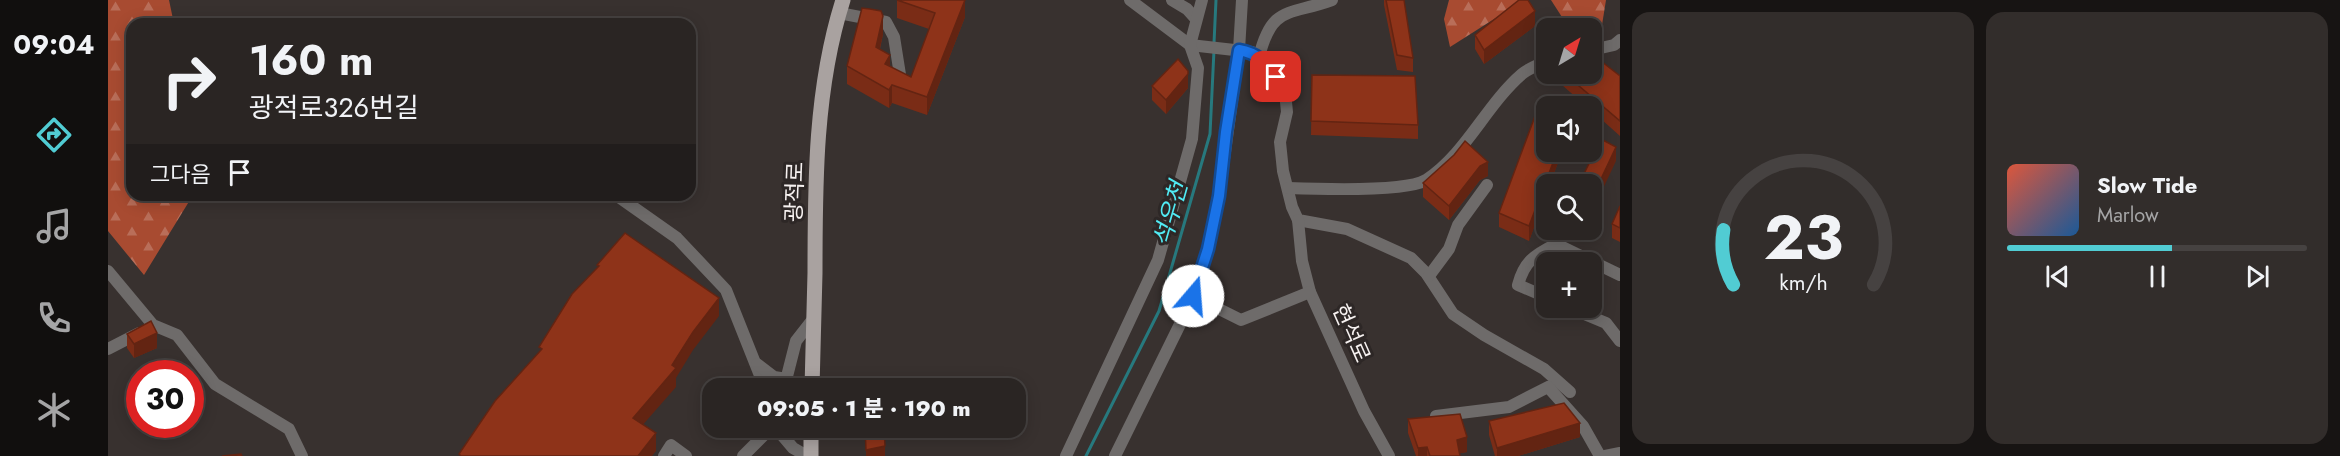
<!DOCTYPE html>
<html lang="ko">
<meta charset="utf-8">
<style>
body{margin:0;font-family:Jost,"Noto Sans KR",sans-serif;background:#322d2b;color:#f1f3f6;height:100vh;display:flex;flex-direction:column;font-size:22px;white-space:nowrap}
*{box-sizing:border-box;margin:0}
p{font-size:20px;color:#a5a5a6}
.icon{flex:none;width:33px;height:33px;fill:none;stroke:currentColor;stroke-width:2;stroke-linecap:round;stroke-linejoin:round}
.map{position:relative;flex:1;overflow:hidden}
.sheet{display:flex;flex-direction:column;gap:12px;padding:12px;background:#171413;width:720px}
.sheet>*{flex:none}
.hud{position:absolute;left:18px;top:18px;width:570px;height:183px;border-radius:18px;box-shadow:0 3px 15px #0003,0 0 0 2px #464241;background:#2a2523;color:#f1f3f6;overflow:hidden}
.needle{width:39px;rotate:38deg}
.fabs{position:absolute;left:1428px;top:18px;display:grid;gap:12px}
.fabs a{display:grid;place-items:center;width:66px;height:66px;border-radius:12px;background:#2a2523;box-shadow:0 3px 15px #0003,0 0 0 2px #464241;font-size:30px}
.speed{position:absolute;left:18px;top:360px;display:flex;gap:12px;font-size:30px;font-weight:700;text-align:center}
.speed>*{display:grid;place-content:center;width:78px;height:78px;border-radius:50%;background:#2a2523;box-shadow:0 3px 15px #0003,0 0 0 2px #464241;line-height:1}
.speed .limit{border:9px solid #d22;background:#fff;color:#111}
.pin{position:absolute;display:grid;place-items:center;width:51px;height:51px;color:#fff;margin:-26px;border-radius:12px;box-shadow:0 3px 9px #0006}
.me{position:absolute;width:66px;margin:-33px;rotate:18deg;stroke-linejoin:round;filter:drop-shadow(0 0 4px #0008)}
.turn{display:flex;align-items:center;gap:21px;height:126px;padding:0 24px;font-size:27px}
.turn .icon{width:78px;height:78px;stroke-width:2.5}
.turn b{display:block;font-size:42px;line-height:51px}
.then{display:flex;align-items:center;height:57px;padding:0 24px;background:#0003;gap:12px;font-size:22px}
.sheet .widget{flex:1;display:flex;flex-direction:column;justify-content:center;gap:9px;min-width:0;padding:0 21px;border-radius:18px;background:#322d2b}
.sheet .dial{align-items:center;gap:0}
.dial svg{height:156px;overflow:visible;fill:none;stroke:#464241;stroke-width:7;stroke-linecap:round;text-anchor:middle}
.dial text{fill:#f1f3f6;stroke:none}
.song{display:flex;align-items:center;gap:18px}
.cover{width:72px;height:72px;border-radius:9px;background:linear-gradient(135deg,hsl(10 70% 55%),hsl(210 70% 35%))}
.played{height:6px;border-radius:3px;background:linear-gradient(90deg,#51ccd3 55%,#464241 55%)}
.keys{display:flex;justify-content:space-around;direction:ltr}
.sheet .tiles{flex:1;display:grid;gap:12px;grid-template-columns:repeat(2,1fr)}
.trip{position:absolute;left:594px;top:378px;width:324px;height:60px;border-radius:18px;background:#2a2523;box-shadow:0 3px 15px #0003,0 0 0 2px #464241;font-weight:800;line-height:60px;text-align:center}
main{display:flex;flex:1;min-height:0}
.dock{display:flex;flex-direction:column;width:108px;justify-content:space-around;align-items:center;background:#110f0e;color:#a5a5a6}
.dock .icon{width:42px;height:42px}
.dock .active{color:#51ccd3}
.dock b{font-size:27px;color:#f1f3f6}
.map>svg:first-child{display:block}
</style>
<main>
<nav class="dock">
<b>09:04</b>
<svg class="icon active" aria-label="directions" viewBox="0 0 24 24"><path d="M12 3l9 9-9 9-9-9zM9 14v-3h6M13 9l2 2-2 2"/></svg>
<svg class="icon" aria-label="music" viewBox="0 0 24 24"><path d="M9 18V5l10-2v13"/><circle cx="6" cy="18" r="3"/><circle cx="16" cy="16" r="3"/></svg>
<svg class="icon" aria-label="phone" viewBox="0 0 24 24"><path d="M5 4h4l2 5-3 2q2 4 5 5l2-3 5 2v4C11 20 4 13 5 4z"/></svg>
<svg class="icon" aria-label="climate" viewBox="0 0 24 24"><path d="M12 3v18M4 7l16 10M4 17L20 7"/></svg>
</nav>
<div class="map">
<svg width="1512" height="456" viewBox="0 0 1512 456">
<defs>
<pattern id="forest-firs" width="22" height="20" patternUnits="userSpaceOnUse" patternTransform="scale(1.5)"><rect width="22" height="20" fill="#a84b31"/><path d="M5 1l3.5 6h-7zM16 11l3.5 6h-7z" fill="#b96e59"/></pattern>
</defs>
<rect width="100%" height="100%" fill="#38312f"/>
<g fill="url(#forest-firs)">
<path d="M0,0H61L66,24H24V195H85L36,275L0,231Z"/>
<path d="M1341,0H1416L1342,47L1336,19Z"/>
<path d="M1443,0H1498L1494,25L1461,28Z"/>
</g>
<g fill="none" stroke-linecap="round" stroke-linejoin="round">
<g stroke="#27797e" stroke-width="3">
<path d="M1106,43L1108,0"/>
<path d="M978,456L1051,311L1102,134L1106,50"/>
</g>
<g stroke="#6e6b6a" stroke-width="12">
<path d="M1022,0L1082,45L1144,52L1157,62L1177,92L1179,112L1172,142L1175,171L1184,207L1190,220L1239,229L1303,258L1318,273L1345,314L1376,335L1436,369L1462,392"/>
<path d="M1064,0L1079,9L1088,19"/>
<path d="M731,13L778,22L786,37L793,81"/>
<path d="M1484,50L1506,45L1512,40"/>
<path d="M1151,57C1164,5 1180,16 1224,0"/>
<path d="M1180,188C1207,189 1298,192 1318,180C1358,154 1378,105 1414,74C1421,68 1431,65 1438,61"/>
<path d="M508,195L569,238L618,290L657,388"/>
<path d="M1190,220L1194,261L1202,292L1256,411L1281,456"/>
<path d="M0,271L45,325L69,335L107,384L181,429L194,456"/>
<path d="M1321,276L1341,249L1350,225L1379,185"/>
<path d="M1085,296L1133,320L1202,292"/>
<path d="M1438,297L1410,285C1416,262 1426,255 1448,244L1512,275"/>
<path d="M1462,308L1498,323L1512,341"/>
<path d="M0,349L31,333"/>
<path d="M649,364L666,377L679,379"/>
<path d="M676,388L688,341L706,318"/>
<path d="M1328,416L1401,407L1440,387L1475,426L1492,456"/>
<path d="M668,428L685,448L699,456"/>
<path d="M556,456L563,445L578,456"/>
<path d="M635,456L663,428"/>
<path d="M958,456L1050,260L1084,139L1090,68L1082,45L1094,0"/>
<path d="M1007,456L1082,304L1100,249L1111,196L1131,50L1134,0"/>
<path d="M1497,456L1512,453"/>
</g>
<g stroke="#a9a2a0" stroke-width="15">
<path d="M704,388C705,350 706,312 707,273C707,182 707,88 735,0"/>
<path d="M703,456V428"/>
</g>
</g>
<g fill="#7a2c16">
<path d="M789,0H857V17L819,115L784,103L781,108L739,84V66L775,34L772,49L782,66L803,77L821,29L789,18Z"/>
<path d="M1276,0H1296L1305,58V72L1289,70L1276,5Z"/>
<path d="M1427,26L1376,64L1367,49V35Z"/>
<path d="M1454,74H1484L1512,76V136L1484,111V106H1478L1454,85Z"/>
<path d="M1204,75L1310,125V139L1203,135Z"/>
<path d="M1044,86L1080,88L1058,114L1044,100Z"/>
<path d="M1454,152L1442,184H1438V194L1421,241L1391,227V213Z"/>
<path d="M1380,176L1372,180L1341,220L1315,197V183Z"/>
<path d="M1512,206V242L1504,238V224Z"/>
<path d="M1466,230H1475L1473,234Z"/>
<path d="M19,334L49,348L26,358L19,348Z"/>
<path d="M1300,419L1359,452L1352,453V456H1308L1300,433Z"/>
<path d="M1381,421L1472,437L1410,456H1387L1381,435Z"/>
</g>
<g fill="#632412">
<path d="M857,0V17L819,115V97Z"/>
<path d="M1427,11V26L1376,64V50Z"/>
<path d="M775,16V34L768,65V47Z"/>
<path d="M782,55V73L777,64Z"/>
<path d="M1080,71V88L1058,114V100Z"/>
<path d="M784,85V103L781,108V90Z"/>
<path d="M1508,147V161L1484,212V198Z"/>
<path d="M1449,152H1454L1442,184H1438V194L1421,241V226Z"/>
<path d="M1380,162V176L1372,180L1341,220V206L1372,166Z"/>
<path d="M611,298V316L585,350L568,378V387L525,436V418L585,332Z"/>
<path d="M49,333V348L26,358V344Z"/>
<path d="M1472,423V437L1410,456H1389V448Z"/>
<path d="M548,433V451L544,456H530Z"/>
<path d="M1359,437V452L1349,454V440Z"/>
<path d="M777,446V456H758V450Z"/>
<path d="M1319,447V456H1310V448Z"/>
</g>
<g fill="#8e3319" stroke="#632412" stroke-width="1.5">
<path d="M789,0H857L819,97L784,85L781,90L739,66L754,8L762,9L773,11L775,16L768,47L782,55L777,64L803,77L827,13Z"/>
<path d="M1278,0H1296L1305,58L1289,55Z"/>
<path d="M1411,0H1420L1427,11L1376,50L1367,35Z"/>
<path d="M1484,54L1512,76V121L1457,74H1484Z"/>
<path d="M1070,59L1080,71V74L1058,100L1044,86Z"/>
<path d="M1204,75L1307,76L1310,125L1203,121Z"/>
<path d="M1433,100L1447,106H1438V152H1449L1421,226L1391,213Z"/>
<path d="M1493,139L1508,147L1484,198V184H1471Z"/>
<path d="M1357,141L1380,162L1372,166L1341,206L1315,183L1346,155Z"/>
<path d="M1512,206V228L1504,224Z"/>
<path d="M517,233L611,298L585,332L564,365L568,368L525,418L548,433L530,456H353L351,454L387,401L434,349L431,347L464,294L491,266L489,265Z"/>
<path d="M43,321L49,333L26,344L19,334Z"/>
<path d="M1456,403L1472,423L1389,448L1381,421Z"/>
<path d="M1352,414L1359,437L1349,440L1352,456H1322L1319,447L1310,448L1300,419Z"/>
<path d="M757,428H776L777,446L758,450Z"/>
<path d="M133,454L134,456H114Z"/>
</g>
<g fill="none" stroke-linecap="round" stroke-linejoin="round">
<g stroke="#114b97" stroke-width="15">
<path id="route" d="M1085,296L1100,249L1111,196L1118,132L1131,50C1149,53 1158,62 1168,77"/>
</g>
<use href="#route" stroke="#1a73e8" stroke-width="10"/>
</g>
<g text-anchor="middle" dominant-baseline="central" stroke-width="6" stroke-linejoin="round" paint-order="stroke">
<g font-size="22" fill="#f6f1f0" stroke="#2d2726">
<text transform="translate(686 192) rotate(-88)">광적로</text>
<text transform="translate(1244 333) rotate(66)">현석로</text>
</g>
<g font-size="24" font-style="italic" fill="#51ebf4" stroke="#2d2726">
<text transform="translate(1062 214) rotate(-74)">석우천</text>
</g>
</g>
</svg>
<div class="fabs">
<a><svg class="needle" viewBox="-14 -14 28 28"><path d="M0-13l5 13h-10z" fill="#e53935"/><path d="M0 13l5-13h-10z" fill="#a5a5a6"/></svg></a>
<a><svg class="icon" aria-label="sound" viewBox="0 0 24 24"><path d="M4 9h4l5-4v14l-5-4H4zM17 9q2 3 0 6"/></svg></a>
<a><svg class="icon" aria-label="search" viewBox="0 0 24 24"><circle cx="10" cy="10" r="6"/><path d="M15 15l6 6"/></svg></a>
<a>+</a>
</div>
<div class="speed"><div class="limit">30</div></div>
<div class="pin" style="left:1168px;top:77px;background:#d93025"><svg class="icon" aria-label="arrive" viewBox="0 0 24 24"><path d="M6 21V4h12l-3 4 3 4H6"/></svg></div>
<svg class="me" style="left:1085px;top:296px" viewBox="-20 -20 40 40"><circle r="19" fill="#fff"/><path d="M0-13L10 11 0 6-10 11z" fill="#1a73e8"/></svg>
<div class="trip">09:05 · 1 분 · 190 m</div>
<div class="hud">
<div class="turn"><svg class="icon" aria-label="right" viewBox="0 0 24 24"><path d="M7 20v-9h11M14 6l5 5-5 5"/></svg><div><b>160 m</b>광적로326번길</div></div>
<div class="then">그다음<svg class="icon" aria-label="arrive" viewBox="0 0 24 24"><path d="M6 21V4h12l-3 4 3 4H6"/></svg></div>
</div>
</div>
<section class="sheet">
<div class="tiles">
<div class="widget dial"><svg viewBox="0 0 100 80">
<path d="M14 69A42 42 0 1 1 86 69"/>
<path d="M14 69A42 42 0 0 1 9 41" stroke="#51ccd3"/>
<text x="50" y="56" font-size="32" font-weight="700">23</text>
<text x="50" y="72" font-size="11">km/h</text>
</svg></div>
<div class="widget">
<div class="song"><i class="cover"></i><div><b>Slow Tide</b><p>Marlow</p></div></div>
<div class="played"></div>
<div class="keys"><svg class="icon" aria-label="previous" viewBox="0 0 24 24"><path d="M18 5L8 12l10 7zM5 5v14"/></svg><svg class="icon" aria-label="pause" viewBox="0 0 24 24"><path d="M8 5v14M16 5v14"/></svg><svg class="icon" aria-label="next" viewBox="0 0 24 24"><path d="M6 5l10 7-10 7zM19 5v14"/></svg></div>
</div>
</div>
</section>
</main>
